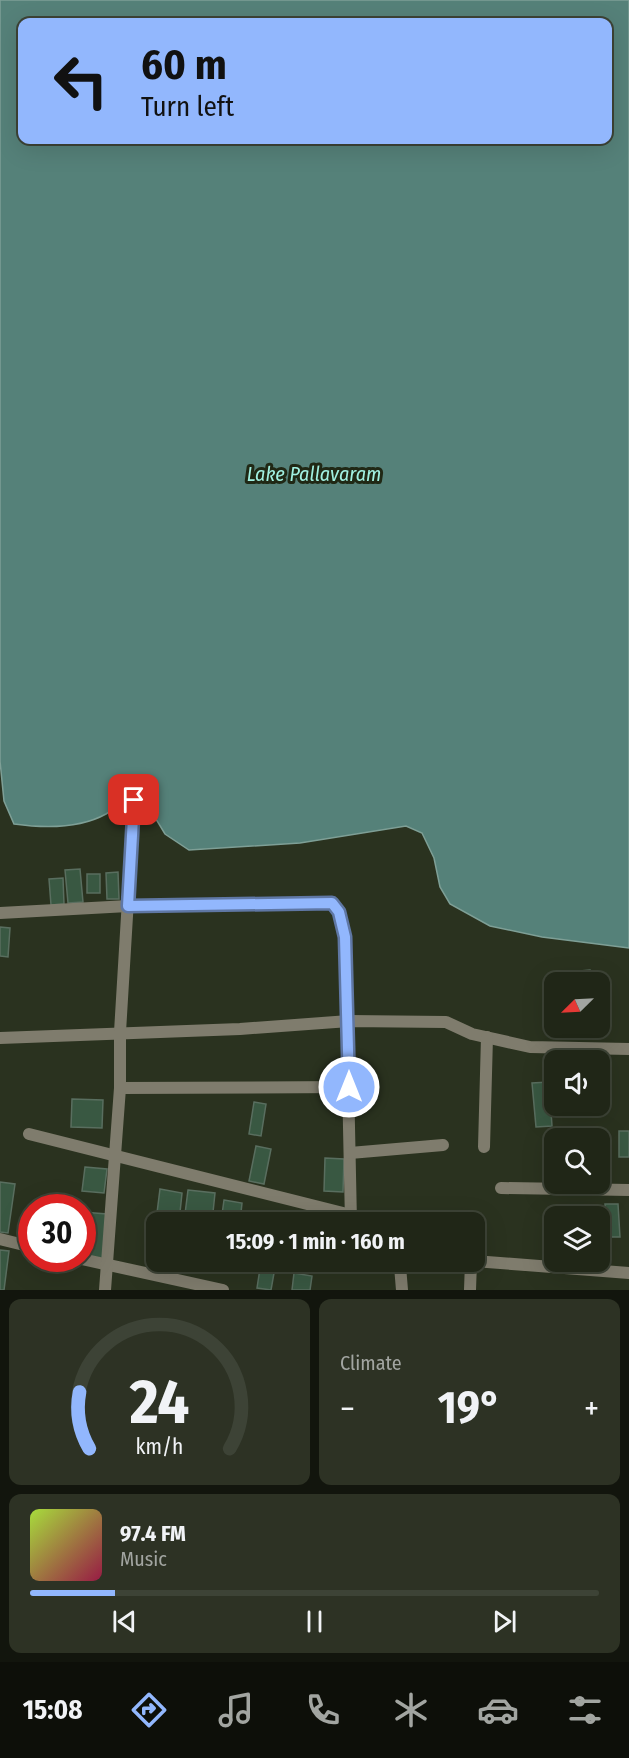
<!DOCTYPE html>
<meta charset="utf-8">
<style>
body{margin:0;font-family:"Fira Sans Condensed",sans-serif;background:#2d3224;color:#f1f3f6;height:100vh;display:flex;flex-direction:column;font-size:22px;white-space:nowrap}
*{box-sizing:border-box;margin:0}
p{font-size:20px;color:#a2a5a1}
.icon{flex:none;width:33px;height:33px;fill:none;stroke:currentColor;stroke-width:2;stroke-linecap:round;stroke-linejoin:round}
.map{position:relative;height:1290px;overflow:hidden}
.details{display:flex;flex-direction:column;gap:9px;padding:9px;background:#12150d;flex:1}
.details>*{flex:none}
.top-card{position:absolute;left:18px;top:18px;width:594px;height:126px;border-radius:12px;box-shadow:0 6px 24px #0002,0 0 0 2px #3d4336;background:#92b7fd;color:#111;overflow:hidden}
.needle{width:39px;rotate:246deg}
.controls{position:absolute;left:544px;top:972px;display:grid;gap:12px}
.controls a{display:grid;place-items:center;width:66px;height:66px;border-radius:12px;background:#202617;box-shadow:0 6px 24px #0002,0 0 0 2px #3d4336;font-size:30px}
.speed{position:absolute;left:18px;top:1194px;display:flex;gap:12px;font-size:30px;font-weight:700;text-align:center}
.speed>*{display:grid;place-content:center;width:78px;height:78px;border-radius:50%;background:#202617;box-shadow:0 6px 24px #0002,0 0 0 2px #3d4336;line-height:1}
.speed .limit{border:9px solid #d22;background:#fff;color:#111}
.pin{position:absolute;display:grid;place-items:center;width:51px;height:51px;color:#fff;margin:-26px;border-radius:12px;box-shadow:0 3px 9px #0006}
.me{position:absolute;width:66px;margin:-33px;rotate:0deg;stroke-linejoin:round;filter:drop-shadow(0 0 4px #0008)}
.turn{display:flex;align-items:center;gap:21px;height:126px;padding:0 24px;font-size:27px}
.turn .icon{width:78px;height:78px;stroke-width:2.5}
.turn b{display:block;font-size:42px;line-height:51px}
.big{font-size:45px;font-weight:700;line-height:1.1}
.details .card{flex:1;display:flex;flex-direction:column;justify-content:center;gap:9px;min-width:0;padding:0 21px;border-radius:12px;background:#2d3224}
.details .dial{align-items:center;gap:0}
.dial svg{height:156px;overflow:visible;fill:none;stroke:#3d4336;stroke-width:7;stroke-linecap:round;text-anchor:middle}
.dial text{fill:#f1f3f6;stroke:none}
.song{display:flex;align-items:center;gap:18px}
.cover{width:72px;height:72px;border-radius:9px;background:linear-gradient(135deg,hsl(80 70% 55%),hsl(340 70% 35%))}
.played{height:6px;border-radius:3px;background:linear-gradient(90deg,#92b7fd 15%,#3d4336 15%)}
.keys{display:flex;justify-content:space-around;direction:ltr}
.heat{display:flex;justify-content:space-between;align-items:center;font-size:33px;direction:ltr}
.details .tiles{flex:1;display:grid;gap:9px;grid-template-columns:1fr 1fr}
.card:last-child{grid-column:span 2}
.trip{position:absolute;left:146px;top:1212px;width:339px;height:60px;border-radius:12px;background:#202617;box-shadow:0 6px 24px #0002,0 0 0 2px #3d4336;font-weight:700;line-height:60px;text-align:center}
.menu{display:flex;height:96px;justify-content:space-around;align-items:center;background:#0d0f09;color:#a2a5a1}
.menu .icon{width:42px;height:42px}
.menu .selected{color:#92b7fd}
.menu b{font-size:27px;color:#f1f3f6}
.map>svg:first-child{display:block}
</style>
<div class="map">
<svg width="629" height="1290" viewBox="0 0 629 1290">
<rect width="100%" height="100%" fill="#2a321f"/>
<path fill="#558179" stroke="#7e9f96" stroke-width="1.5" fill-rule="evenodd" d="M0,0H629V948L542,937L490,926L450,904L440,887L434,858L422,833L406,826L300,843L189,850L165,834L142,796C126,799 119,806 106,814C79,829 43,828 14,824L4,801L0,761ZM22,22H608V140H22Z"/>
<g fill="#395842" stroke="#596e5f" stroke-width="1.5">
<path d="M80,869L83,902L68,903L65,870Z"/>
<path d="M118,872L119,899H107L106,873Z"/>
<rect x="87" y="874" width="13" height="19"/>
<path d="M63,878L64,904L51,905L49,879Z"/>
<path d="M0,927L10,928L8,957L0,956Z"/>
<path d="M590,970L591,982H571L569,972Z"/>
<path d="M549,1082L552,1126L536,1127L532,1083Z"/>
<path d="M72,1099L103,1100L102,1128L71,1127Z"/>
<path d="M254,1102L266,1104L261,1136L249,1134Z"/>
<path d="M559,1128H586L585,1138H559Z"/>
<rect x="619" y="1131" width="10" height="26"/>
<path d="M256,1146L271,1149L264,1184L249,1181Z"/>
<path d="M325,1158L344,1159L343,1192L324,1191Z"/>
<path d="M85,1167L107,1169L104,1193L82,1191Z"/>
<path d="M0,1182L15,1184L8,1233L0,1232Z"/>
<path d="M160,1189L182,1193L179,1222H156V1229H155Z"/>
<path d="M188,1190L215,1193L212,1222H184Z"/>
<path d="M224,1200L242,1203L240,1222H221Z"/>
<path d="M605,1204H618L620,1237H606Z"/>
<path d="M579,1206H600V1238V1216H579Z"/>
<rect x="367" y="1211" width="18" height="11"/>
<path d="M82,1212L107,1214L103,1259L82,1257Z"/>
<path d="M0,1250L9,1251L4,1290H0Z"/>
<path d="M180,1262H194L193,1269L179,1266Z"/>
<path d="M261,1262H276L271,1290L257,1288Z"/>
<path d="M291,1262H317L316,1266Z"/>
<path d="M294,1273L312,1276L310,1290H292Z"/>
</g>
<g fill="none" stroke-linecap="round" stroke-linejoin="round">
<g stroke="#7f7c6d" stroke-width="12">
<path d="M0,913L128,906L332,903L339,912L345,937L351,1222"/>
<path d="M0,1038L240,1029L349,1021L446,1022L472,1034L530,1047L629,1049"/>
<path d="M120,1088L349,1087"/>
<path d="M29,1134L351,1215"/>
<path d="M484,1147L487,1037"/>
<path d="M350,1153L443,1145"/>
<path d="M501,1188L629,1190"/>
<path d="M0,1239L32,1247"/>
<path d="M77,1258L223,1290"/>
<path d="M474,1261L629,1273"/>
<path d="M357,1262C377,1274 436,1263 461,1262"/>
<path d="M400,1266L402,1290"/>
<path d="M105,1290L120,1088V1032L134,800"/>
<path d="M470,1290L471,1262"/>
</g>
</g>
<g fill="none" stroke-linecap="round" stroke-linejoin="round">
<g stroke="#5f77a4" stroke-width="15">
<path id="route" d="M134,800L128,906L332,903L339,912L345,937L349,1087"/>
</g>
<use href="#route" stroke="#92b7fd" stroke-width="10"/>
</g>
<g text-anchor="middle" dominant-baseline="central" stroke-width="6" stroke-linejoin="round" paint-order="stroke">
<g font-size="20" font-style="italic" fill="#a1f0e1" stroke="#202815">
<text x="314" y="474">Lake Pallavaram</text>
</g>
</g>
</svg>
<div class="controls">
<a><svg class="needle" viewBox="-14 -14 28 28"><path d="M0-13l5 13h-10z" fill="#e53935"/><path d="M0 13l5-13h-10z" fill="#a2a5a1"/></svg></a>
<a><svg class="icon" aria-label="sound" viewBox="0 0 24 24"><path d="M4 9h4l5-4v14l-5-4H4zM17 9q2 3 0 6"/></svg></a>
<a><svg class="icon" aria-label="search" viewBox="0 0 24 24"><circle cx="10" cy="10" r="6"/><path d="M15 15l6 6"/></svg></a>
<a><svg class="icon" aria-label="layers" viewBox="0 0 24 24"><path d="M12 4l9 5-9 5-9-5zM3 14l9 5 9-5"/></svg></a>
</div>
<div class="speed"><div class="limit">30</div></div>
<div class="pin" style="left:134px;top:800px;background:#d93025"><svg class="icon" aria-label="arrive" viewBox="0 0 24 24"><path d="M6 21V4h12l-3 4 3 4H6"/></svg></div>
<svg class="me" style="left:349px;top:1087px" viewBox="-20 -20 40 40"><circle r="17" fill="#92b7fd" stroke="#fff" stroke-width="3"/><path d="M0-11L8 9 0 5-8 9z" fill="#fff"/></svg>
<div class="trip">15:09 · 1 min · 160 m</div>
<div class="top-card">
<div class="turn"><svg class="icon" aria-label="left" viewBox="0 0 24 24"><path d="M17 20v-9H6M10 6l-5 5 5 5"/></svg><div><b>60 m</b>Turn left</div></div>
</div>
</div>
<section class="details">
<div class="tiles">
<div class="card dial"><svg viewBox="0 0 100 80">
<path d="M14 69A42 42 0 1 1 86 69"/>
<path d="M14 69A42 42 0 0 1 9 40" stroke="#92b7fd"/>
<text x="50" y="56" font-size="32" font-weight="700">24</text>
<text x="50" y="72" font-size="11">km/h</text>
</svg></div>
<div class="card"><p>Climate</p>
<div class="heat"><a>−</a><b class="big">19°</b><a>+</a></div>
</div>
<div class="card">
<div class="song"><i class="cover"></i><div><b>97.4 FM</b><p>Music</p></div></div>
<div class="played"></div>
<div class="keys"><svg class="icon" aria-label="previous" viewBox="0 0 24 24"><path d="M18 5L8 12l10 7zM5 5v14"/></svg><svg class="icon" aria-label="pause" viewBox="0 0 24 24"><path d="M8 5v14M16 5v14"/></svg><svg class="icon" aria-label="next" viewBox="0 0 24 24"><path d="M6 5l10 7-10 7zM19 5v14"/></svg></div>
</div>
</div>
</section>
<nav class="menu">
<b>15:08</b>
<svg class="icon selected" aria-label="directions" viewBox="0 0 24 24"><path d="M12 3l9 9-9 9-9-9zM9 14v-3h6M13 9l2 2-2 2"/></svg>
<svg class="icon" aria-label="music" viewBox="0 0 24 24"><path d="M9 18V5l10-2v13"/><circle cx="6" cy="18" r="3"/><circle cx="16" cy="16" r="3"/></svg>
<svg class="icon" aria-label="phone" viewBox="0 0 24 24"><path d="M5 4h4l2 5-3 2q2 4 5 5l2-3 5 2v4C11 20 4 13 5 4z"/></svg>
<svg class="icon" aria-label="climate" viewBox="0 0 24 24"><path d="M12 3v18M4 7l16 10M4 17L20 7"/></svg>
<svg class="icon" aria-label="car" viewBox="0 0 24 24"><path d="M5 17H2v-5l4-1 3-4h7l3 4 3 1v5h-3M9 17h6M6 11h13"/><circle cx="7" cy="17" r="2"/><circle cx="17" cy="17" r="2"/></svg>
<svg class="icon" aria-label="filters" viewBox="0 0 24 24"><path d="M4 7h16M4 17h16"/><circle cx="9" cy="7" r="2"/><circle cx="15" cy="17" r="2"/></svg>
</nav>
